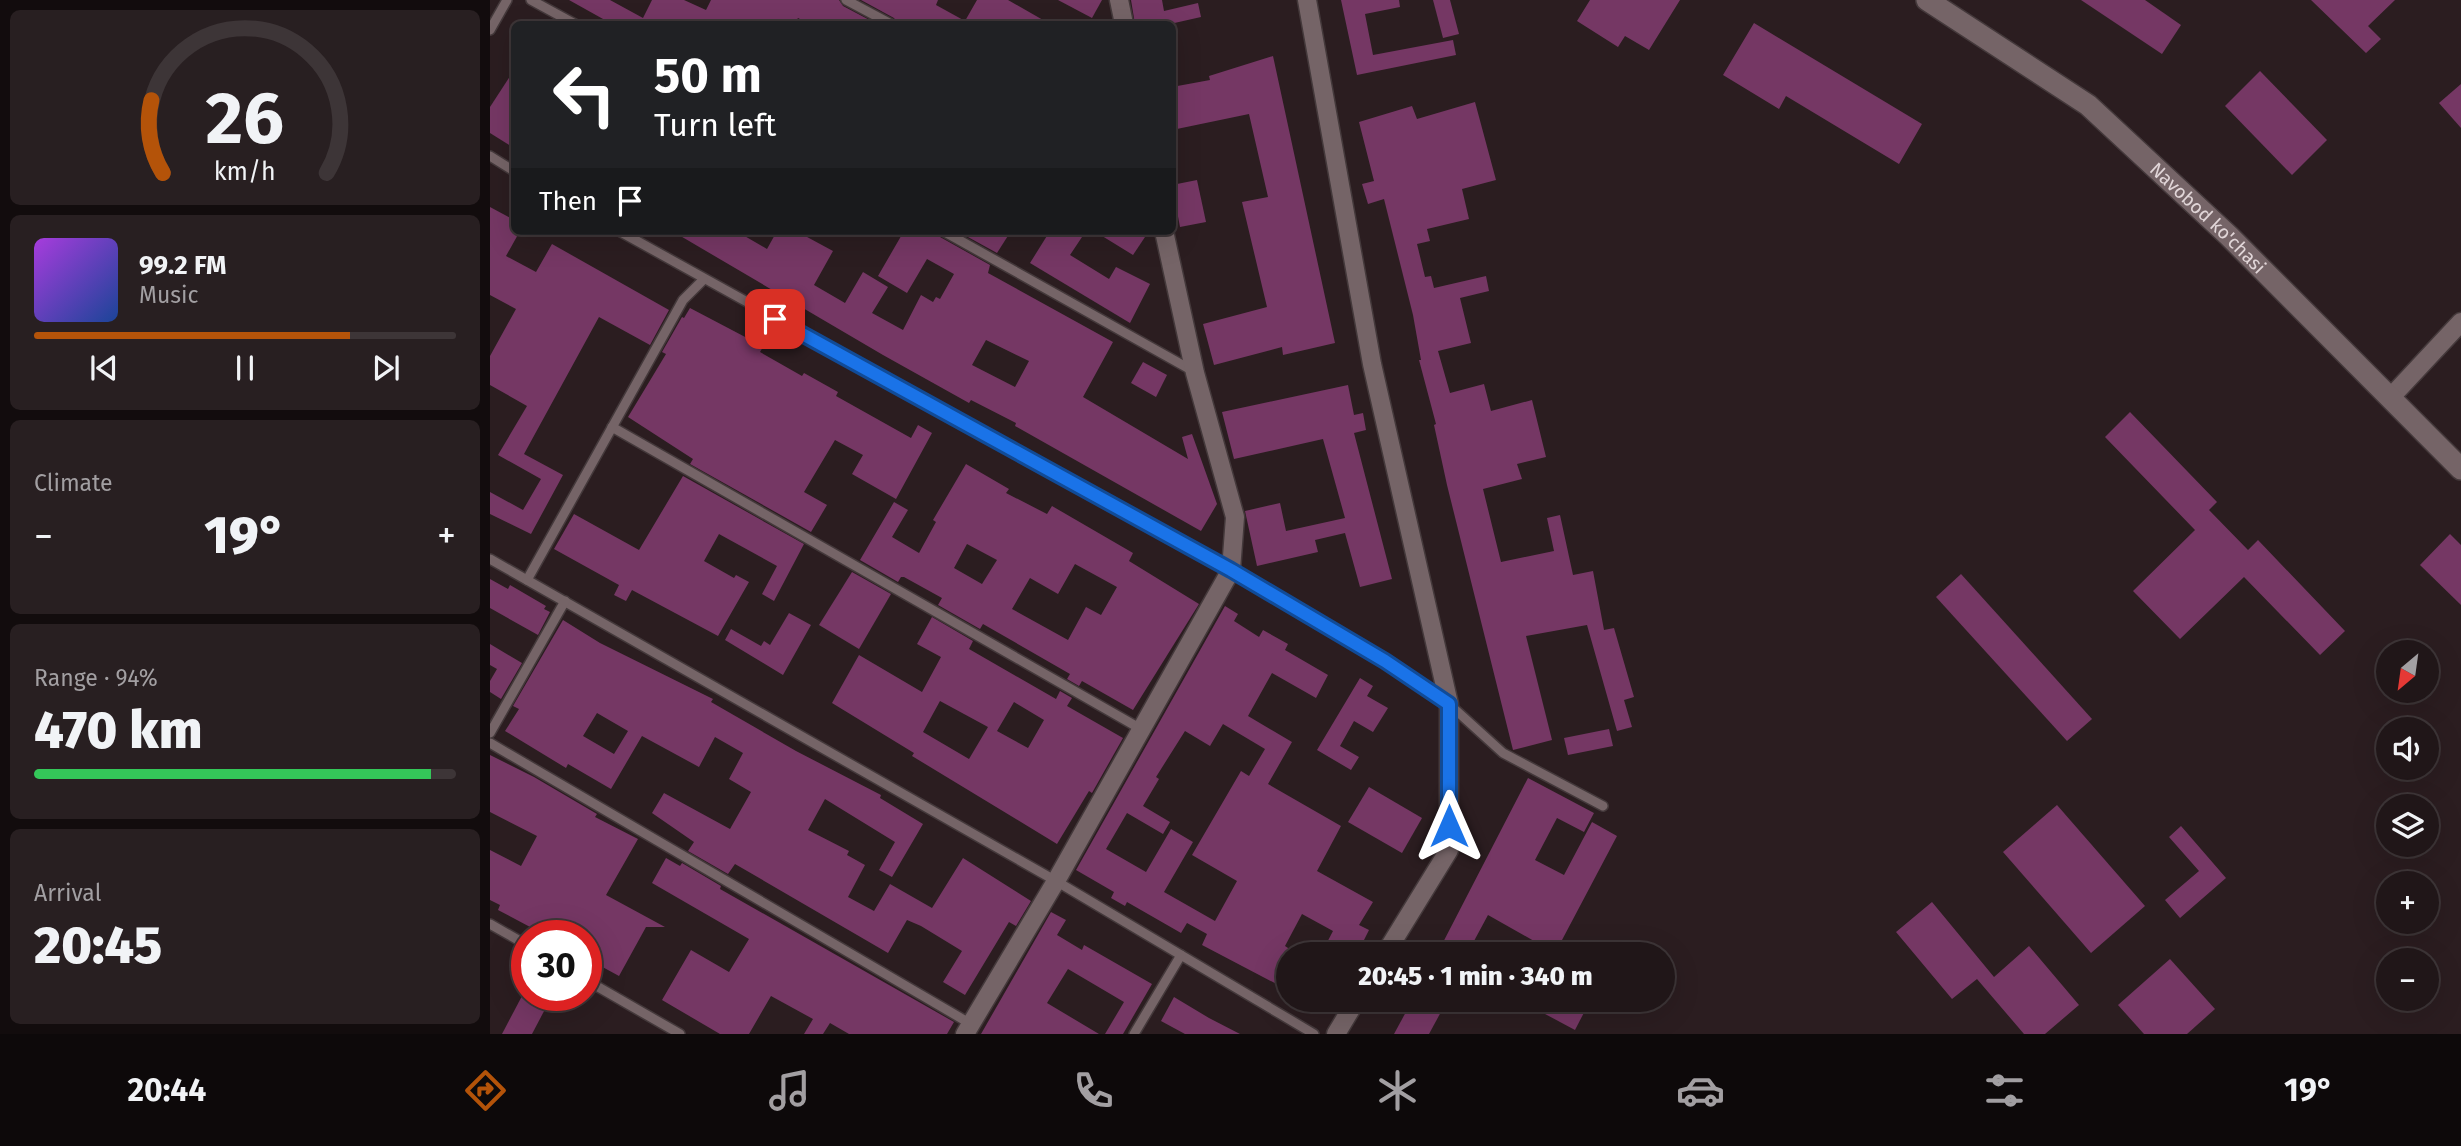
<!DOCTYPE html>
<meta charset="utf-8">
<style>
body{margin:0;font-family:"Fira Sans",sans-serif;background:#281f21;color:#f1f3f6;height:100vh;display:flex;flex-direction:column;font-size:26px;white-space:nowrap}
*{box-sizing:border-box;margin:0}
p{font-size:23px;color:#a29fa2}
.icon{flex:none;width:38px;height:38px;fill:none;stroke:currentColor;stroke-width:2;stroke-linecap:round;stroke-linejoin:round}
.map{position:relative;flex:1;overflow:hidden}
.side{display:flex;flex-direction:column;gap:10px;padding:10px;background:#120c0d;width:490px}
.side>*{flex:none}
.hud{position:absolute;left:21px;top:21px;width:665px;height:214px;border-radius:10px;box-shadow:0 7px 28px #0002,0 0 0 2px #3d3537;background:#202124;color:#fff;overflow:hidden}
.needle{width:46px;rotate:209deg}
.controls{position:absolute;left:1886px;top:640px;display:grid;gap:14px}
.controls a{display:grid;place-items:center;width:63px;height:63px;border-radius:50%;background:#201618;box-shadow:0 7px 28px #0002,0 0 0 2px #3d3537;font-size:35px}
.speed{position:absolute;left:21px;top:920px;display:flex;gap:14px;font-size:35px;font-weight:700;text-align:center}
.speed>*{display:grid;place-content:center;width:91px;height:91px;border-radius:50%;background:#201618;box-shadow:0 7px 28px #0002,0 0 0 2px #3d3537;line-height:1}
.speed .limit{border:10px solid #d22;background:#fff;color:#111}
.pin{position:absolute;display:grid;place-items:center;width:60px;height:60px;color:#fff;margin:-30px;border-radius:14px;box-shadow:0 4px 10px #0006}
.me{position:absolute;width:77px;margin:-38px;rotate:0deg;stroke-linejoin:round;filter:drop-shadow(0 0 5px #0008)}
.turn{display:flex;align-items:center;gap:24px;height:147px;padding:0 28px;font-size:32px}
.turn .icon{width:91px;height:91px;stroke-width:2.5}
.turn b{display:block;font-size:49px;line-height:60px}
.then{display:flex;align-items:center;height:66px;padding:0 28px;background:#0003;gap:14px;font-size:26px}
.big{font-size:52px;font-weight:800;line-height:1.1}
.side .card{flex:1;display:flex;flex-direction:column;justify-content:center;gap:10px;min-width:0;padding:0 24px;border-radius:10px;background:#281f21}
.side .dial{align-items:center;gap:0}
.dial svg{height:182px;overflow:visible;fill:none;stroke:#3d3537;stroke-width:7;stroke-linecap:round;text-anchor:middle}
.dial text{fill:#f1f3f6;stroke:none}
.song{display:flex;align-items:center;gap:21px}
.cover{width:84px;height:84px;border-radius:10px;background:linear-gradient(135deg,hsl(280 70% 55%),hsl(220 70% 35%))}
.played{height:7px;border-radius:4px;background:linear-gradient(90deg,#b45309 75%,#3d3537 75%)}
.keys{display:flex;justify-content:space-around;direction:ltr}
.heat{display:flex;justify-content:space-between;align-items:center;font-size:38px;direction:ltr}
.charge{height:10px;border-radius:5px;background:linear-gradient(90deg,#34c759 94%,#3d3537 0)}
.trip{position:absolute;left:786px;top:942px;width:399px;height:70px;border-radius:35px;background:#201618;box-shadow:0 7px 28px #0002,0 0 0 2px #3d3537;font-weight:800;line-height:70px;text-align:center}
.dock{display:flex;height:112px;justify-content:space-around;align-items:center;background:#0d090a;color:#a29fa2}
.dock .icon{width:49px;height:49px}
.dock .active{color:#b45309}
.dock b{font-size:32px;color:#f1f3f6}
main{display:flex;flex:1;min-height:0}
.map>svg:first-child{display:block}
</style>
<main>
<section class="side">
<div class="card dial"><svg viewBox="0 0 100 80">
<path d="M14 69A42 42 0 1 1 86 69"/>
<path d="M14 69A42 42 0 0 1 9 37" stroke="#b45309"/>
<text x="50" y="56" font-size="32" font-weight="700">26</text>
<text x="50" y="72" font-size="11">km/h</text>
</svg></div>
<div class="card">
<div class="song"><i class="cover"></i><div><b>99.2 FM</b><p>Music</p></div></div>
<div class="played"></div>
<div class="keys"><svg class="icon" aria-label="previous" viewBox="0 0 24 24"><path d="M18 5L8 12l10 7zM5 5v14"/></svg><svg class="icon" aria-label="pause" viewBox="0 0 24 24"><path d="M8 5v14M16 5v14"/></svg><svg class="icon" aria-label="next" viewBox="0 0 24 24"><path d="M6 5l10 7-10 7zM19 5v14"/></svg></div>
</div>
<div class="card"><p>Climate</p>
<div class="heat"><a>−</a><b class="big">19°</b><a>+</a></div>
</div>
<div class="card"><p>Range · 94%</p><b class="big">470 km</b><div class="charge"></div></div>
<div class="card"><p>Arrival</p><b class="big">20:45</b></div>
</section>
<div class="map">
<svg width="1971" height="1034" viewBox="0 0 1971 1034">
<rect width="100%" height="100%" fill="#2b1d20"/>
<g fill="#753764" fill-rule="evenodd">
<path d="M79,0H120L153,18L162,0H194L216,10L221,0H349L353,6L387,24H320L308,18L304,24H122Z"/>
<path d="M371,0H448L446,5L475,21L487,0H518L560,24H408L404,18Z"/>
<path d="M568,0H612L602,18Z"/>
<path d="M641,0H672L674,11L708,3L711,17L680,24H645Z"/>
<path d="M851,0H909L910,7L875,14L883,55L963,40L966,55L867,75Z"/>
<path d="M943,0H960L969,34L953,38Z"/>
<path d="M1100,0H1190L1159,50L1135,36L1128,47L1087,21Z"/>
<path d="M1591,0H1655L1691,25L1672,54Z"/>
<path d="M1821,0H1905L1878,26L1891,39L1876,53Z"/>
<path d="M1264,23L1432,124L1409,164L1296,96L1289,109L1233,75Z"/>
<path d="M783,56L845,343L793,355L792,347L724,365L713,324L777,307L752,202L778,197L759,114L682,130V87L720,80L719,76Z"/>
<path d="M24,70V148L0,133V107Z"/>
<path d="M1770,71L1837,140L1802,175L1735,106Z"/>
<path d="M1971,84V128L1949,103Z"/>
<path d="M985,102L1006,180L972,189L979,219L937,229L940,241L927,244L935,277L941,276L944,288L996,276L999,291L970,298L981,343L948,351L960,393L994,384L1001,411L1042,400L1056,457L1027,464L1032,479L993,489L1011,562L1064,551L1057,518L1070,515L1083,575L1103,571L1114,630L1124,628L1144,697L1134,700L1142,727L1127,731L1097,625L1036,636L1062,740L1023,750L957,485L944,425L946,424L929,360H931L923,315L894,199L878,204L872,184L884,181L869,122L922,106L927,119Z"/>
<path d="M707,180L716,222L690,227L682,185Z"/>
<path d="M0,207L24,220V231H30L16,256L46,272L62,244L179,310L160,345L109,317L34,454L73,475L41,534L0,514V492L33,510L51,479L8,455L37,406L0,385V356L26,309L0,295Z"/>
<path d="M182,231H246L277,249L287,231H306L343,251L324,285L355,303L373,272L398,287L382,313L413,330L431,295L443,302L446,297L450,299L464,274L437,259L417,293L388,276L414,231H446L450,237L500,265L498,273L623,342L593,397L698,459L692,437L702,434L727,504L711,531L525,426L526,423L481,400L479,403L393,355ZM496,340L539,361L525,387L482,365Z"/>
<path d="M467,231H521L507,253Z"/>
<path d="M560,231H596L580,255L619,279L626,267L660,284L640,323L540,263Z"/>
<path d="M604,231H659L643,255Z"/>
<path d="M200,308L259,339L262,334L276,342L270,352L312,376L314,373L348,392L346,396L421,438L428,425L442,433L406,499L362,474L373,455L345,440L314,492L337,505L321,532L200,464L203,459L138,417L176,354L172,352L192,317L194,318Z"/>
<path d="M653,362L677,375L666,397L641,383Z"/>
<path d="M858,385L864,415L873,413L876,430L864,433L902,579L870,587L855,533L825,540L828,552L767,566L755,511L790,503L796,531L855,518L833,439L744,459L732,412Z"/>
<path d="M1640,412L1727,502L1719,510L1758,550L1768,540L1855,631L1830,655L1754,577L1690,639L1643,591L1705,530L1615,437Z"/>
<path d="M476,464L519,489L516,493L557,514L562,506L643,553L639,561L709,604L643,710L592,681L589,686L577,679L580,674L493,624L490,629L448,605L452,598L414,577H411L408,582L370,560L404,502L418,510L402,537L429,553L446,522L443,520ZM477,544L507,560L492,584L464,568ZM585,564L627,587L611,615L596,607L578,640L522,609L540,578L568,594Z"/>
<path d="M193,476L314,544L284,601L272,594L287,566L229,534L214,561L244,578L246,575L259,582L228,636L142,590L136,601L124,595L129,585L64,549L84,514L149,550Z"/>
<path d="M1960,534L1971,545V605L1930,565Z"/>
<path d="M362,572L401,594L369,649L329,625Z"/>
<path d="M1471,574L1602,719L1577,741L1446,597Z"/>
<path d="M0,579L18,589L20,585L56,606L54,609L60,612L48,635L0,608Z"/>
<path d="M735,606L748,614L744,621L769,637L773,630L798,644L795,650L838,675L826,698L782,673L758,716L802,742L778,784L851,826L827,871L883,902L869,925L879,930L871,946L859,940L851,954H831L843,931L812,914L795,946L798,948V990L712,945L717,934L697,923L691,933L637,902L635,906L621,898L624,892L586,870ZM733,724L775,749L759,776L751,771L702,855L747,881L725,921L674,892L703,842L681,829L656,872L616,849L637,813L673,834L680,822L653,806L669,779L666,777L695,731L720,746Z"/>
<path d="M299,613L321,625L293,675L235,640L241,629L271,646L274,641L280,645Z"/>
<path d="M442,617L483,641L479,649L566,699L570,691L582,698L577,706L633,738L602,793L599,791L567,844L422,756L424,753L342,703L369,655L432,692L451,657L427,644ZM450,701L498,727L479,759L433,732ZM524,702L554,720L538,748L507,731Z"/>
<path d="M73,620L110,643L223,699L221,702L306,751L391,795L390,798L433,824L402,877L389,870L405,842L335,799L318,830L359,851L357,855L375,865L358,897L384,911L400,884L442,908L473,858L541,901L526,926L519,922L475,995L453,982L472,951L431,926L417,920L398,953L245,864L238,874L198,851L204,842L162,813L174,793L240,829L261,792L239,779L253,753L225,737L209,767L152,736L121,789L78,764L76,768L15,731L29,709L23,706ZM107,713L138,731L124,754L93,736Z"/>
<path d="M0,644L32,663L11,699L0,692V681L7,669L0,665Z"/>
<path d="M870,678L883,686L877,696L898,708L883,732L864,721L850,746L869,757L861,770L827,750Z"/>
<path d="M1119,729L1123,746L1078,755L1074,738Z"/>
<path d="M0,755L44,777L107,814L105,817L148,839L116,895L175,927H156L129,976L96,958V936H57L8,910L10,905L0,900V850L31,866L47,836L0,812Z"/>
<path d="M1038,778L1104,813L1094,832L1067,818L1045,860L1074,875L1102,822L1127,836L1072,940L1098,954H1037L1044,941L998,915L977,954H947Z"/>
<path d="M879,787L932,818L912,853L858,822Z"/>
<path d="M1567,805L1655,906L1601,953L1513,852Z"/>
<path d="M1691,826L1736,878L1690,918L1675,900L1709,871L1679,837Z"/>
<path d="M176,858L190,866L192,863L231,886L230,889L464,1022L457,1034H359L340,1023L333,1034H314L323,1019L281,996L259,1034H230L172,1000L201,950L239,972L259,939L162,883Z"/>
<path d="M1442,902L1504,977L1539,946L1589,1005L1555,1034H1534L1487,979L1462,999L1406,932Z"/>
<path d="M561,912L576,920L567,935L592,950L594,945L662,984L633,1034H615L634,1002L578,969L557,1003L609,1034H491Z"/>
<path d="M1680,959L1725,1009L1697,1034H1654L1628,1005Z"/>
<path d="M32,996H62L42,1034H12Z"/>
<path d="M684,997L719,1018L750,1034H695L671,1021Z"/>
<path d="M923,999H958L939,1034H904Z"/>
<path d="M1027,999H1101L1085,1030Z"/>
</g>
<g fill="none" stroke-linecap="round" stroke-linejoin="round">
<g stroke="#44393b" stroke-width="12">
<g id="lane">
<path d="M41,0L85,24"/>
<path d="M356,0L401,24"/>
<path d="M0,30L17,0"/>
<path d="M0,156L24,171"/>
<path d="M129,231L741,570L895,661L959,704L1013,753L1113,806"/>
<path d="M453,231L705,372"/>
<path d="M122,427L651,729"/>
<path d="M0,559L566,881L824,1034"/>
<path d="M37,580L193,300L213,280"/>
<path d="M0,733L75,601"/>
<path d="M0,743L481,1024"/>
<path d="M0,924L37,945"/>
<path d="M96,980L190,1034"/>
<path d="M644,1034L691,955"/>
</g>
</g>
<g stroke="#44393b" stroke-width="21">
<g id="street">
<path d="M629,0L634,24"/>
<path d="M817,0L882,364L959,704V850L895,954"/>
<path d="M1901,397L1971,322"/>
<path d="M475,1034L566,881L741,570L745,517L705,373L674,231"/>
<path d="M846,1034L867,999"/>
</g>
</g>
<g stroke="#44393b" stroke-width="24">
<g id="secondary">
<path id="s1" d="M1437,0L1598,105L1739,236L1971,469"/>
</g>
</g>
<use href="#lane" stroke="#756467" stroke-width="9"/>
<use href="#street" stroke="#756467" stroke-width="18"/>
<use href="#secondary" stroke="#756467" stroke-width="21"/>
</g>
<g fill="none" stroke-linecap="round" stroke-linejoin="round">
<g stroke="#114b97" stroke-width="18">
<path id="route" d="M285,319L741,570L895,661L959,704V826"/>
</g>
<use href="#route" stroke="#1a73e8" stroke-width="12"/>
</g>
<g text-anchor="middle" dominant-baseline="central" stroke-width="7" stroke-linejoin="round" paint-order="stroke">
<g font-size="19" fill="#e1d6d8" stroke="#0f090a">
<text stroke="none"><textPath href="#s1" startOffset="357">Navobod ko'chasi</textPath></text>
</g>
</g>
</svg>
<div class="controls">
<a><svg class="needle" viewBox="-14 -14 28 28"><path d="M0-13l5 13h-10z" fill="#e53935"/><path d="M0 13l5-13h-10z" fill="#a29fa2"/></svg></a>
<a><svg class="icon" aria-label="sound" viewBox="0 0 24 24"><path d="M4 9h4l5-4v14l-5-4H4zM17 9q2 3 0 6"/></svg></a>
<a><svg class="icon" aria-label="layers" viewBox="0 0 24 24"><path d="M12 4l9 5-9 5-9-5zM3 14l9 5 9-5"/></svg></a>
<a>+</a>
<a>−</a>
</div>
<div class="speed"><div class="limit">30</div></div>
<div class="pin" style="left:285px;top:319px;background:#d93025"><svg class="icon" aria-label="arrive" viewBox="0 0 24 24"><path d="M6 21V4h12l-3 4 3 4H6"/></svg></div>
<svg class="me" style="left:959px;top:826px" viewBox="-20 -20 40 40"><path d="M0-17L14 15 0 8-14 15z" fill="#1a73e8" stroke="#fff" stroke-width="4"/></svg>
<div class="trip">20:45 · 1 min · 340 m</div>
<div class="hud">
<div class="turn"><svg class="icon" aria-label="left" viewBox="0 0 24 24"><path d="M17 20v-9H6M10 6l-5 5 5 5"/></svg><div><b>50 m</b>Turn left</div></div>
<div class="then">Then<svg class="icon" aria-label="arrive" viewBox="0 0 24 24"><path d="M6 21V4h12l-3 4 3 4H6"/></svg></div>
</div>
</div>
</main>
<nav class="dock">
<b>20:44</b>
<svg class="icon active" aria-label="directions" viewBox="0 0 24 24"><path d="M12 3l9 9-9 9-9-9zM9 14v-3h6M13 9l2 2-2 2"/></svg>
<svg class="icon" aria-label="music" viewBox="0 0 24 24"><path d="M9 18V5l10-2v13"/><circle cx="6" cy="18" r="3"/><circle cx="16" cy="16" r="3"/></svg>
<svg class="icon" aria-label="phone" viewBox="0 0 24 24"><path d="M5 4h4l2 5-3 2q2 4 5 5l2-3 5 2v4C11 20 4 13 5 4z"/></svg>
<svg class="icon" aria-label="climate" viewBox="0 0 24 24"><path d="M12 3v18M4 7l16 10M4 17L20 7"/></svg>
<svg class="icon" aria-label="car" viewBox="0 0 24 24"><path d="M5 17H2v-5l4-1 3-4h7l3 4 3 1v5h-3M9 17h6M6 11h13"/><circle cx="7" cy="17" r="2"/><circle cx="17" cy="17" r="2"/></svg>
<svg class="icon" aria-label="filters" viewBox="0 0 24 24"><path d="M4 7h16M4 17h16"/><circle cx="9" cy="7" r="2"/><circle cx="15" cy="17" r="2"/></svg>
<b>19°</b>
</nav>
